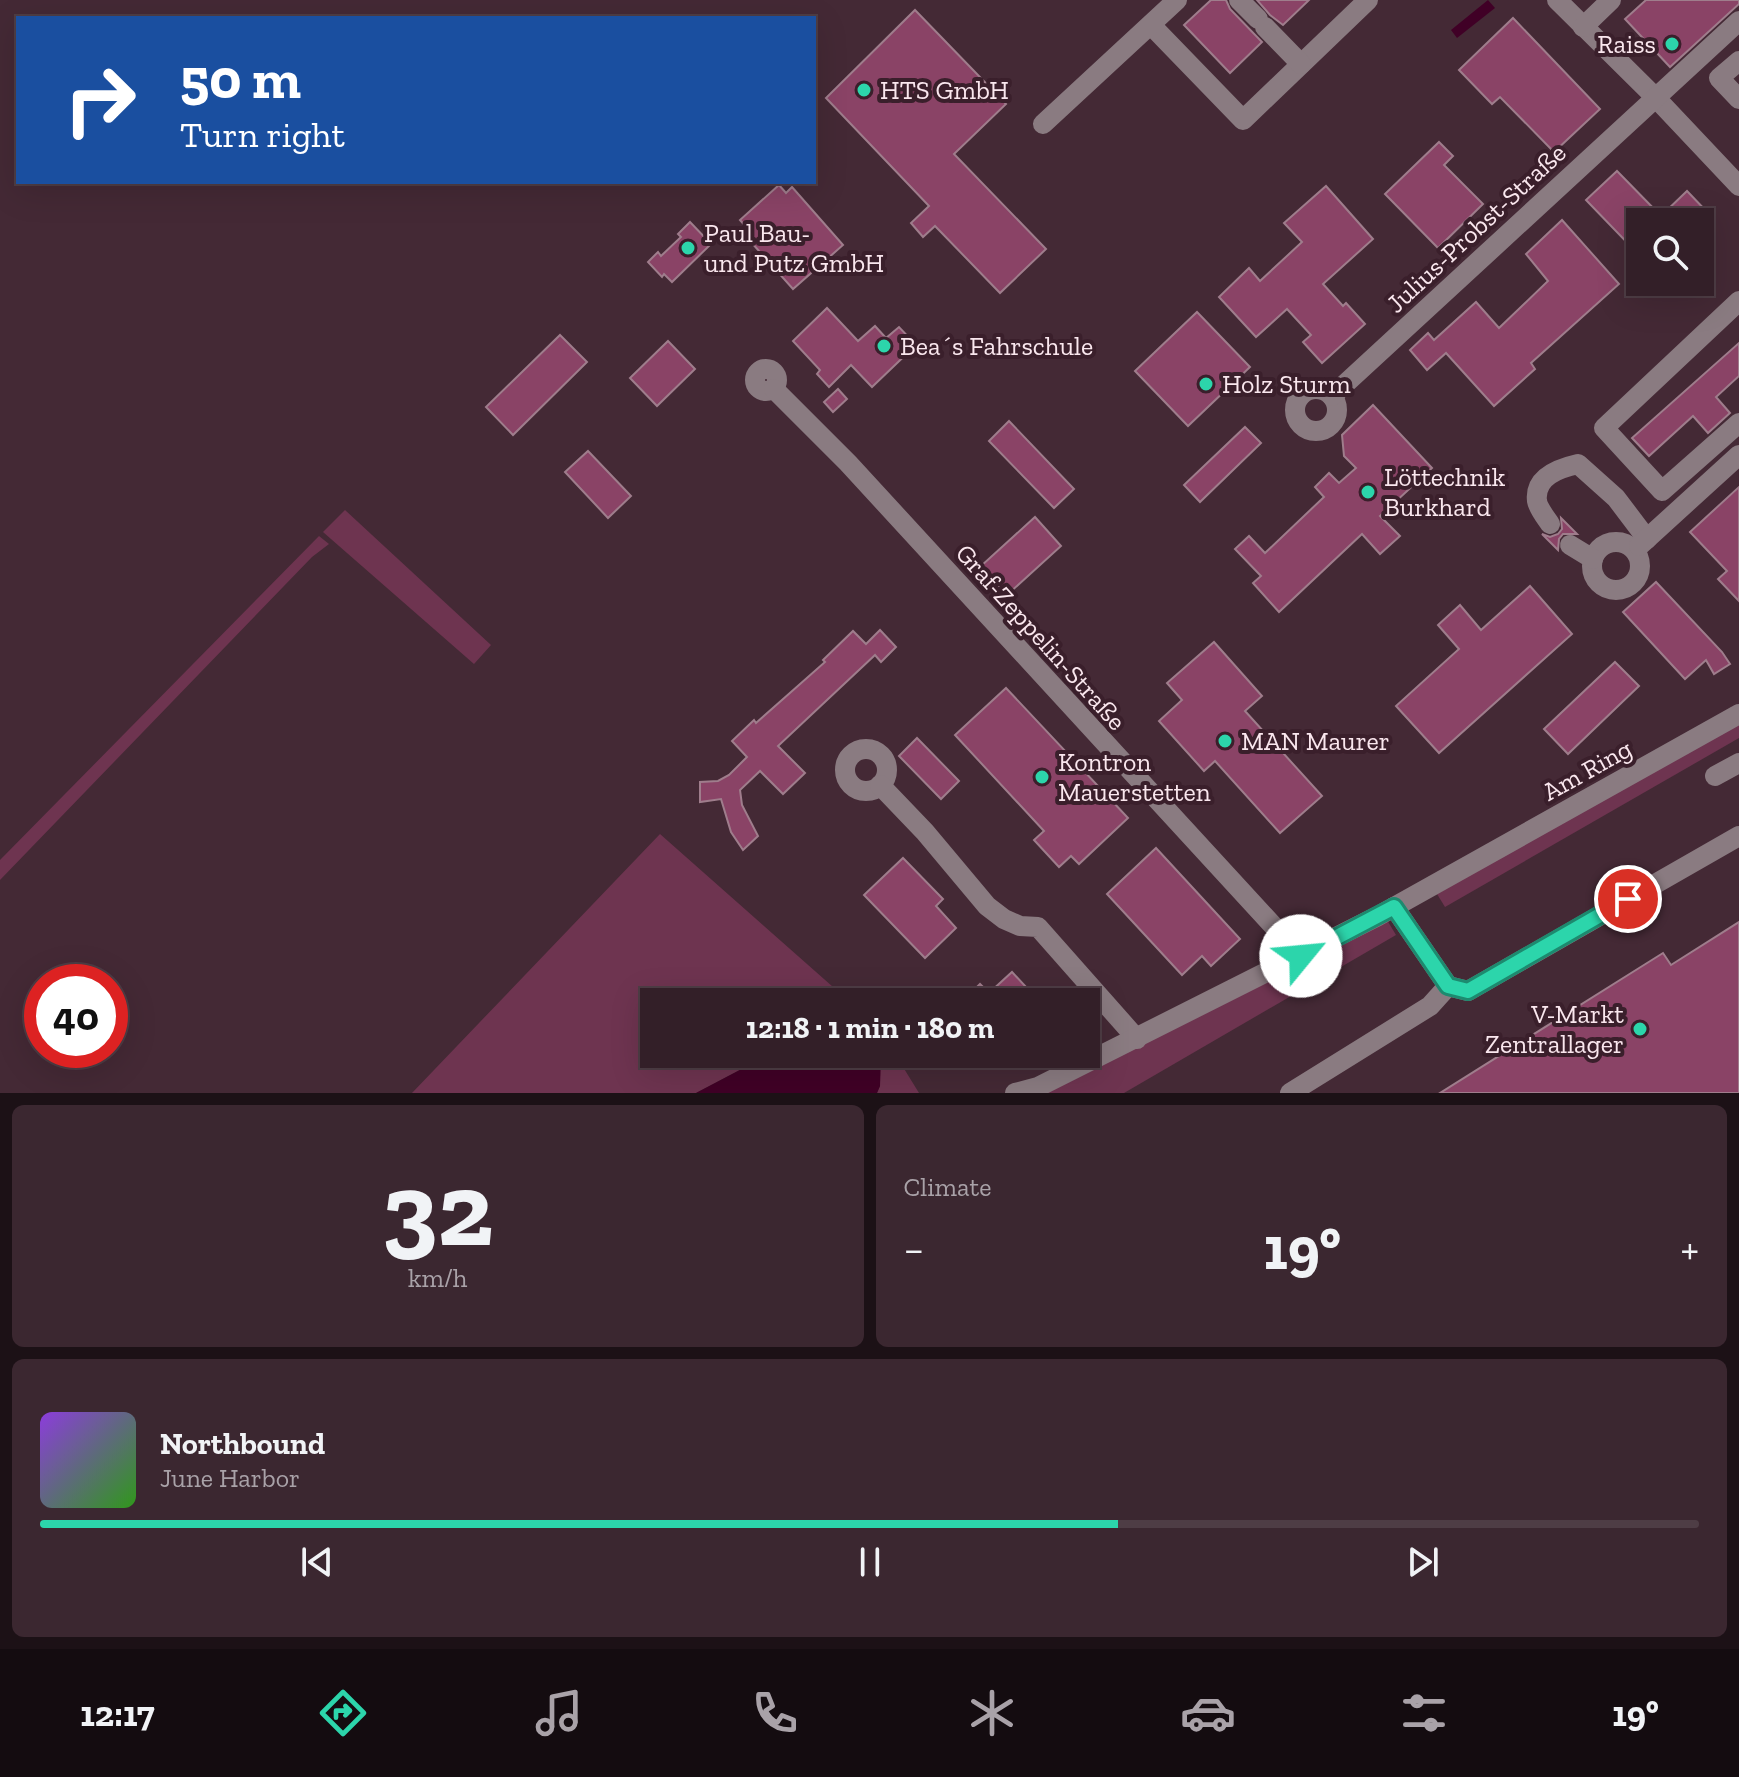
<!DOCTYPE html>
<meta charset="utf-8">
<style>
body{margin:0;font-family:"Zilla Slab",serif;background:#3b2730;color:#f1f3f6;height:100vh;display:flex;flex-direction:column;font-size:30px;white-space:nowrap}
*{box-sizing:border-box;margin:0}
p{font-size:26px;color:#a9a2a8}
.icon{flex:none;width:44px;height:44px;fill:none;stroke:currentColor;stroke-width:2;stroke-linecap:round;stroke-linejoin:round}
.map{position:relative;height:1093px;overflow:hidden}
.drawer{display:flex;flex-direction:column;gap:12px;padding:12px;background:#1c1116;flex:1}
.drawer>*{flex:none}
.banner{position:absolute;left:16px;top:16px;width:800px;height:168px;border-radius:0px;box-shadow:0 8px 32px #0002,0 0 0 2px #4e3d45;background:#1a4fa0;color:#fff;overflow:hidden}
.buttons{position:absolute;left:1626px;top:208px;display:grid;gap:16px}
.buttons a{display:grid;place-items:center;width:88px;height:88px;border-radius:0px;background:#331f28;box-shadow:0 8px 32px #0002,0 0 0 2px #4e3d45;font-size:40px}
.speed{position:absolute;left:24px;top:964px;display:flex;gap:16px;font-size:40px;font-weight:700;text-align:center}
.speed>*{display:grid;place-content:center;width:104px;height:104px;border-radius:50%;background:#331f28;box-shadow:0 8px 32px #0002,0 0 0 2px #4e3d45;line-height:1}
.speed .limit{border:12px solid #d22;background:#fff;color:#111}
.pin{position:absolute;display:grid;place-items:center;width:68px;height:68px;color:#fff;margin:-34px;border:4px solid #fff;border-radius:50%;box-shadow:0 2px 8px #0007}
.me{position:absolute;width:88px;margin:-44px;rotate:62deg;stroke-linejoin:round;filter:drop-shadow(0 0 6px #0008)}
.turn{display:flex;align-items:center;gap:28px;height:168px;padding:0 32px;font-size:36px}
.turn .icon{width:104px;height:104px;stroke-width:2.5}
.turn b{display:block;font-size:56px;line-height:68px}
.big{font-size:60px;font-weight:800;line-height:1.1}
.drawer .tile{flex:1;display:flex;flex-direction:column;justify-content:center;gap:12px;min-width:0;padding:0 28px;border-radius:12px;background:#3b2730}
.drawer .dial{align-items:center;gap:0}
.dial b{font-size:104px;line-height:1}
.song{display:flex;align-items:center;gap:24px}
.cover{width:96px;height:96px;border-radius:12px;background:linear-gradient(135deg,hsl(270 70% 55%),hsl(110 70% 35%))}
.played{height:8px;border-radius:4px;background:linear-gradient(90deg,#2cd5ab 65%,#4e3d45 65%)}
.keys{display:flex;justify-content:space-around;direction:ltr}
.heat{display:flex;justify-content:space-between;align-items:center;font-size:44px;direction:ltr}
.drawer .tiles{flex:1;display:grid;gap:12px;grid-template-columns:1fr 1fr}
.tile:last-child{grid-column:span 2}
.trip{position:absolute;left:640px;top:988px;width:460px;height:80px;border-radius:0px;background:#331f28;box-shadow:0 8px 32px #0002,0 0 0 2px #4e3d45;font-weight:800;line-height:80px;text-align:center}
.tab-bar{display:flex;height:128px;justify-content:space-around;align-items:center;background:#140c10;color:#a9a2a8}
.tab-bar .icon{width:56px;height:56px}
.tab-bar .on{color:#2cd5ab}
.tab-bar b{font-size:36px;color:#f1f3f6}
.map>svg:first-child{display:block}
</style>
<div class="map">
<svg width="1739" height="1093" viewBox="0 0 1739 1093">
<rect width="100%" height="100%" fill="#442935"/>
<g fill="#6e3450">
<path d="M345,510L491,645L474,664L323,532Z"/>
<path d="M319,536L329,544L312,557L0,880V860Z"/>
<path d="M1739,720V738L1445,907L1437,894Z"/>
<path d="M660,834L850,1002H654V1054H770L696,1093H412Z"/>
<path d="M1387,920L1396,935L1124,1093H1035Z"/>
<path d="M876,1054H895L919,1093H877L880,1086Z"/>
</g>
<g fill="#400026">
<path d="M1488,0L1495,8L1457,38L1451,30Z"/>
<path d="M770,1054H876L881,1059L880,1086L877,1093H696Z"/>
</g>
<g fill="#8a4366" stroke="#9f7d8c" stroke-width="2">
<path d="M1211,0H1226L1230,9L1262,42L1230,73L1184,25Z"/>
<path d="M1257,0H1309L1283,25L1270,15Z"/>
<path d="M1646,0H1739V4L1670,67L1625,19Z"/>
<path d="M915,10L1006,104L954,154L1046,249L1000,293L935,226L923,237L911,223L929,206L826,98Z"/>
<path d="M1513,18L1600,109L1554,152L1500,97L1492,104L1459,70Z"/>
<path d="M1439,142L1453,156L1444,165L1483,204L1438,248L1385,194Z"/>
<path d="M1617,171L1661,216L1687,191L1709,214L1700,222H1640V256L1586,200Z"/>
<path d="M779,185L786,193L792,187L843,245L793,289L742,232L747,228L740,220Z"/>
<path d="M1326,186L1373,239L1323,284L1343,306L1346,303L1365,324L1322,363L1303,342L1311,335L1287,309L1256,337L1219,297L1249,268L1260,281L1302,242L1284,223Z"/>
<path d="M1562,220L1619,284L1531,363L1535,369L1494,406L1446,353L1427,370L1410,350L1428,333L1434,340L1476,302L1499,328L1548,281L1526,254Z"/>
<path d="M690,222L711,244L672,282L664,274L662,277L648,262L658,252L661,256L681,237L678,234Z"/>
<path d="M827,308L858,341L875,326L886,338L899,327L916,345L872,387L851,365L829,387L817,374L820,370L793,341Z"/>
<path d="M1197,312L1250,367L1188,426L1135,371Z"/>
<path d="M560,335L587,362L513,435L486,407Z"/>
<path d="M668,341L695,369L657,406L630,378Z"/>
<path d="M1739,343V376L1716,397L1730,413L1708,433L1693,416L1649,456L1632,438Z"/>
<path d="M838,389L847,399L833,412L824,402Z"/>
<path d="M1373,405L1432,468L1380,516L1400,536L1380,554L1362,534L1279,612L1253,583L1261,576L1235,549L1249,536L1265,553L1324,497L1315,487L1329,473L1339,483L1356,468L1344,456L1342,435Z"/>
<path d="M1009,421L1074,489L1054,508L989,441Z"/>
<path d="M1245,427L1261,443L1200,502L1184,485Z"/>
<path d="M588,451L631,496L608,518L565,472Z"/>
<path d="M1739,487V601L1718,579L1727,571L1690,532Z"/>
<path d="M1035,517L1061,546L1007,595L981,566Z"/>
<path d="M1561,518L1577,534H1563L1559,539L1558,550L1542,534L1550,537L1558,534L1562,529Z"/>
<path d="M1656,582L1722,652L1730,664L1714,674L1706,660L1685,679L1623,612Z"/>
<path d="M1530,586L1572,634L1439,753L1396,706L1459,649L1438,625L1460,605L1481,630Z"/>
<path d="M880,630L896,647L881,662L875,655L778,746L805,773L783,794L760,771L740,790L742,805L758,836L743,850L731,832L721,799L700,802V782L718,781L729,775L747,757L732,741L754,720L756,723L825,662L823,660L853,631L866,644Z"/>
<path d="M1214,642L1262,696L1245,711L1322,796L1280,833L1215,761L1204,771L1159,721L1182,700L1167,683Z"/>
<path d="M1615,662L1639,686L1568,754L1544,729Z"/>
<path d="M1006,688L1128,818L1079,864L1071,856L1059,867L1034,840L1044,831L955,735Z"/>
<path d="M917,738L959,781L941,799L899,756Z"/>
<path d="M1156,848L1240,939L1211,966L1202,956L1182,975L1107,894Z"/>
<path d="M903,858L943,899L936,906L956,928L925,958L864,895Z"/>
<path d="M1739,922V1093H1440L1663,953L1671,965Z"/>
<path d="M1012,972L1040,1002H962L980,984L989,993Z"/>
</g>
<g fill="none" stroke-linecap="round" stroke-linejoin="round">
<g stroke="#8a7b81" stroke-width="20">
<path d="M1239,0L1258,19"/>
<path d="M1557,0L1655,97L1739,186"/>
<path d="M1151,25L1243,120L1368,0"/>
<path d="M1265,27L1301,64"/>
<path d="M1583,27L1611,0"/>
<path d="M1739,61L1719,78L1739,99"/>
<path d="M1043,124L1177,0"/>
<path d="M1739,301L1604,428L1662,491L1739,423"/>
<circle cx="766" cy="380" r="11"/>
<path d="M774,389L848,463L1301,956"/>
<circle cx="1316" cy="410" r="21"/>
<path d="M1332,396L1739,21"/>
<path d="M1550,524C1546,518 1538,508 1537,501C1534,476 1560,468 1578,464L1616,498L1647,539"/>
<circle cx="1616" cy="566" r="24"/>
<path d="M1570,545L1593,559"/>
<path d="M1639,546L1739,455"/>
<circle cx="866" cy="770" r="21"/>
<path d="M1715,776L1739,763"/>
<path d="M880,785L925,832L987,906L1004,919L1020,926L1038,927L1137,1039"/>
<path d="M1394,907L1448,986L1468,991L1739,836"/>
<path d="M1015,1093L1038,1087L1378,916L1739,714"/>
<path d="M1290,1093L1430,1006L1448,986"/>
</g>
</g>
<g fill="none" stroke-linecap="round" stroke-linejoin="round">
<g stroke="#1d8a6f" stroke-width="20">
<path id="route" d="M1301,956L1394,907L1448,986L1468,991L1628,899"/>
</g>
<use href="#route" stroke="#2cd5ab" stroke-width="14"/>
</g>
<g fill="#2cd5ab" stroke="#3a1f2b" stroke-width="3">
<circle cx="1672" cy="44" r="8"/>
<circle cx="864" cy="90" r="8"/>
<circle cx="688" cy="248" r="8"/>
<circle cx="884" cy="346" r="8"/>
<circle cx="1206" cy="384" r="8"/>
<circle cx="1368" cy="492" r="8"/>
<circle cx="1225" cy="741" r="8"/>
<circle cx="1042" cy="777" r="8"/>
<circle cx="1640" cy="1029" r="8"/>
</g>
<g text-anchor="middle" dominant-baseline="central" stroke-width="8" stroke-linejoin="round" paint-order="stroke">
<g font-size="26" fill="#fae7ee" stroke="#3a1f2b" text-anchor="start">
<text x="1656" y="44" text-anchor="end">Raiss</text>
<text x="880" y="90">HTS GmbH</text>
<text x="704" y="233">Paul Bau-<tspan x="704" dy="30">und Putz GmbH</tspan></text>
<text x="900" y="346">Bea´s Fahrschule</text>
<text x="1222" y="384">Holz Sturm</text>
<text x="1384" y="477">Löttechnik<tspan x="1384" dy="30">Burkhard</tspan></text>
<text x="1241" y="741">MAN Maurer</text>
<text x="1058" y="762">Kontron<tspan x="1058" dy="30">Mauerstetten</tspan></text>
<text x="1624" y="1014" text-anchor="end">V-Markt<tspan x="1624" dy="30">Zentrallager</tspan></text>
</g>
<g font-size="26" fill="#fae7ee" stroke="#3a1f2b">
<text transform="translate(1476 228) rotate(-43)">Julius-Probst-Straße</text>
<text transform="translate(1041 637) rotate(48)">Graf-Zeppelin-Straße</text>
<text transform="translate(1587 770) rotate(-29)">Am Ring</text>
</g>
</g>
</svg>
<div class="buttons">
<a><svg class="icon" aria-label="search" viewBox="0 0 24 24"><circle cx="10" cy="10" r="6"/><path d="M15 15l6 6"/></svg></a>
</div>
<div class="speed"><div class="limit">40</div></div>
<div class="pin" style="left:1628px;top:899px;background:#d93025"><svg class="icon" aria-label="arrive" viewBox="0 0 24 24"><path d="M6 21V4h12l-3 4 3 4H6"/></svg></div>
<svg class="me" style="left:1301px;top:956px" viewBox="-20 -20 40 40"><circle r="19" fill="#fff"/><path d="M0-13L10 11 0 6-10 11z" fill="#2cd5ab"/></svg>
<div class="trip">12:18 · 1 min · 180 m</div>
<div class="banner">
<div class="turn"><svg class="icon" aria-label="right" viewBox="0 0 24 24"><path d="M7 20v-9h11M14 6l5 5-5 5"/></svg><div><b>50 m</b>Turn right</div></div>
</div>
</div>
<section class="drawer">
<div class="tiles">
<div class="tile dial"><b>32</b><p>km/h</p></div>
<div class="tile"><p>Climate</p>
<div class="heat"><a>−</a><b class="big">19°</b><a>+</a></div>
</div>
<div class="tile">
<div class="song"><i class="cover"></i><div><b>Northbound</b><p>June Harbor</p></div></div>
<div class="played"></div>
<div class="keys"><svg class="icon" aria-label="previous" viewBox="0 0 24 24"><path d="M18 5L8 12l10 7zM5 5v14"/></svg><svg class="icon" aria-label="pause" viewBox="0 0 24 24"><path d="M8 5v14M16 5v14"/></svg><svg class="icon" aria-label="next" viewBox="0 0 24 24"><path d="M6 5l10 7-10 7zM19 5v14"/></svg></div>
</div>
</div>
</section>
<nav class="tab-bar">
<b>12:17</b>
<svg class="icon on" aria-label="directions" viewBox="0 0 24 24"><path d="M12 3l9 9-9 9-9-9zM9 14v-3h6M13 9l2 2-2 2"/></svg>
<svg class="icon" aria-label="music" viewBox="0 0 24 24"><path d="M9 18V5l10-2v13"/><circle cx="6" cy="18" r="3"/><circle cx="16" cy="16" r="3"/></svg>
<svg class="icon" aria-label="phone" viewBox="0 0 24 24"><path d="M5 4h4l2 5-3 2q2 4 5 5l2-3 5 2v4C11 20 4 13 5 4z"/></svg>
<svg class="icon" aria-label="climate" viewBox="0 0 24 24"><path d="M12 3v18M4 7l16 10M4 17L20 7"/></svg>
<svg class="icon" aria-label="car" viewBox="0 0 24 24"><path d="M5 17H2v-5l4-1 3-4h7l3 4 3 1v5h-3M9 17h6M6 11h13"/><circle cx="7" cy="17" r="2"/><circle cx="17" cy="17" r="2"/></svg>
<svg class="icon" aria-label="filters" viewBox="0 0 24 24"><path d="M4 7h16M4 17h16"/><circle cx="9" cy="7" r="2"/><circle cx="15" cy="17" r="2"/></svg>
<b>19°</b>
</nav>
